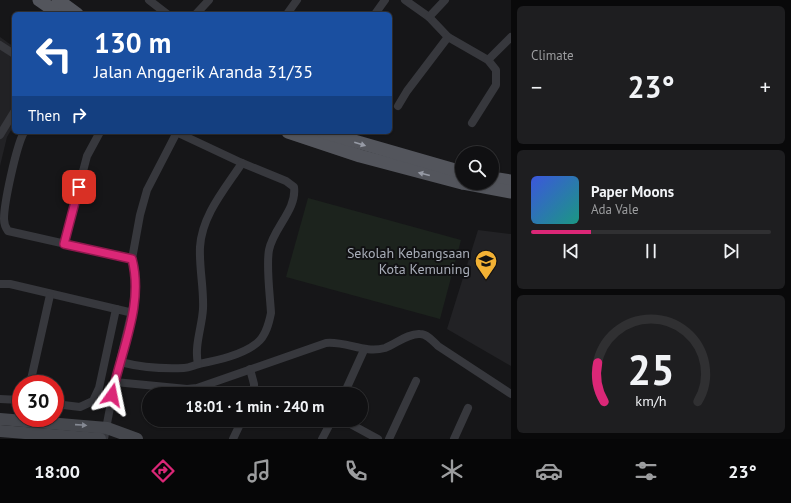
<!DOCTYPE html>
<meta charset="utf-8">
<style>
body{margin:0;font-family:"PT Sans",sans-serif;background:#1e1e20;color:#f1f3f6;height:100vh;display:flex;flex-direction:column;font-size:15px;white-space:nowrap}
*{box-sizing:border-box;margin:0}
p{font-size:13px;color:#9c9d9f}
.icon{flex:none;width:22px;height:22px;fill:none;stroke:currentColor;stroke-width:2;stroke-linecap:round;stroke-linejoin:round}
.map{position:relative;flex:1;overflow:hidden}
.drawer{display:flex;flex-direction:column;gap:6px;padding:6px;background:#09090a;width:280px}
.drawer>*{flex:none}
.hud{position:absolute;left:12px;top:12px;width:380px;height:122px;border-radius:6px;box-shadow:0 1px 3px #0004,0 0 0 1px #303032;background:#1a4fa0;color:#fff;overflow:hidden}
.buttons{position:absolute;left:455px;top:146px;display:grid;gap:8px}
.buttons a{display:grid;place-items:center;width:44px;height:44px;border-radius:50%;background:#101012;box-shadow:0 1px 3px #0004,0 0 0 1px #303032;font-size:20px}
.speed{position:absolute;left:12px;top:375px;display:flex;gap:8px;font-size:20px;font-weight:700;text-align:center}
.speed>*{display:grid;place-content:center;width:52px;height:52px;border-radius:50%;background:#101012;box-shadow:0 1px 3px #0004,0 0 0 1px #303032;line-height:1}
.speed .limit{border:6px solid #d22;background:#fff;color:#111}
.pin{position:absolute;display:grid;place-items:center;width:34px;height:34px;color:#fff;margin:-17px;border-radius:8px;box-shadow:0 2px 6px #0006}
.me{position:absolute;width:44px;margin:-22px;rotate:12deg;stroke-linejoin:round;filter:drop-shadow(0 0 3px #0008)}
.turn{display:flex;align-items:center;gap:14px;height:84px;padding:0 16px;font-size:18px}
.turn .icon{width:52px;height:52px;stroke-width:2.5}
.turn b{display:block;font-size:28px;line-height:34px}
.then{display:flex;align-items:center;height:38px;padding:0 16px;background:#0003;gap:8px;font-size:15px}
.big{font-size:30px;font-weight:700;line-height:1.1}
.drawer .tile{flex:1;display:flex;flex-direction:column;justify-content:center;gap:6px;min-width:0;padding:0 14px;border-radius:6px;background:#1e1e20}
.drawer .dial{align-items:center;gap:0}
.dial svg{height:104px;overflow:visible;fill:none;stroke:#303032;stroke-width:7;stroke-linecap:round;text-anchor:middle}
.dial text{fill:#f1f3f6;stroke:none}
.song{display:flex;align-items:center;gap:12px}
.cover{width:48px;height:48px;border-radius:6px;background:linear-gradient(135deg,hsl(230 70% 55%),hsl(170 70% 35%))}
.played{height:4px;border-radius:2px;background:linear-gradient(90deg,#db2777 25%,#303032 25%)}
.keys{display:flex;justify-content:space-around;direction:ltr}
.heat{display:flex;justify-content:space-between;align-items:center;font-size:22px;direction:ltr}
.trip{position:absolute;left:142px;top:387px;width:226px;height:40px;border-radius:20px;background:#101012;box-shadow:0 1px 3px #0004,0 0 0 1px #303032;font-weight:700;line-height:40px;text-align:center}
.dock{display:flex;height:64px;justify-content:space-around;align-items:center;background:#060607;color:#9c9d9f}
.dock .icon{width:28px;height:28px}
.dock .current{color:#db2777}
.dock b{font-size:18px;color:#f1f3f6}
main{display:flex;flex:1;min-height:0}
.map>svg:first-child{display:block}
</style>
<main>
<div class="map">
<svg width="511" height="439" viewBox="0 0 511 439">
<rect width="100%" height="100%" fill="#161618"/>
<g fill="#222225">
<path d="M0,37L14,47V125L7,137L0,166Z"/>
<path d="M478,230L511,234V366L447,329Z"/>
</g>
<path fill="#1c231d" d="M308,198L461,240L440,319L286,277Z"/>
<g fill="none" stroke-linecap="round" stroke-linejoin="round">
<g stroke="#37383d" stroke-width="8">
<path d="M149,0L167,14"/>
<path d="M405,0L429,17L448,37L488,60L496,70V85L472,123"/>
<path d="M196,14L209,0"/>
<path d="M287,14L297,0"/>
<path d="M375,14L385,0"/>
<path d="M429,17L445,0"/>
<path d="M0,45L14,54"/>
<path d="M488,60L511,37"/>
<path d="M398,106L407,91L448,37"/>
<path d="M24,132C16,147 4,203 4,219C4,224 5,227 8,231L132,259"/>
<path d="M0,135L14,112"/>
<path d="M64,244L87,156L100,132"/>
<path d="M0,284H10L133,313"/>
<path d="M120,362C140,367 164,369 184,368C190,368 194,365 199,364C218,360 242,355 257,343C266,336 269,323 271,313C270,295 266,266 269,250C273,228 297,210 294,187L286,181L242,163L176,132"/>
<path d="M198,364C194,346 202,327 203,309C204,288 199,268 200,247C202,215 225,189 242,163"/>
<path d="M250,369L254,384V394"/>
<path d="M115,382L187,389L197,388L326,343C347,341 364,354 385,348C396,344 408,333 420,334C427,334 433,341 438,346L511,394"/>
<path d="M30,384L50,295"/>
<path d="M344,394L364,350"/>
<path d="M0,399L21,400"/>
<path d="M55,404L80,407L93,401L99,388L116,309"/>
<path d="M343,420L378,439"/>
<path d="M104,439L115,382L136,294L135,270L132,259L140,215L147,190L177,132"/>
<path d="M233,439L242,420"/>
<path d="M322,439L332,420"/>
<path d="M389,439L416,381"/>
<path d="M454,439L468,408"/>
</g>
<g stroke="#45474d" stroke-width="12">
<path d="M0,419L107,428L137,439"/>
<path d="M0,431L100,439"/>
</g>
<g stroke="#53555c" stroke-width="13">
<path d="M39,0L59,14"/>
<path d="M58,0L77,14"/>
<path d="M288,132L360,156L462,183"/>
<path d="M323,132L462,172"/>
<path d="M492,178L511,181"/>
<path d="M463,183L511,192"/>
</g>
</g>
<defs><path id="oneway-solid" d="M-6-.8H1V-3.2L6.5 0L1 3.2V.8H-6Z"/></defs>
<g fill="#979ba6">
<use href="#oneway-solid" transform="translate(360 144) rotate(17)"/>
<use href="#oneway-solid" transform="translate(424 174) rotate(-166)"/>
</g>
<use fill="#858993" href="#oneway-solid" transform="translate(81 425) rotate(4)"/>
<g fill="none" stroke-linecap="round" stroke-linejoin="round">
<g stroke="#8e194d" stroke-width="10">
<path id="route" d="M79,187L64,244L132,259C144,305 121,350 112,395"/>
</g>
<use href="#route" stroke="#db2777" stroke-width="7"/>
</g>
<defs>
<g id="school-pin" transform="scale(1.15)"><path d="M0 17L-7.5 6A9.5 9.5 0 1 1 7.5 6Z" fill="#f2b134" stroke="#111113"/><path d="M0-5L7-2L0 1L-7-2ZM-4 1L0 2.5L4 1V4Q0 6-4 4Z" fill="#111"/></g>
</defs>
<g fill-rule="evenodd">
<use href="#school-pin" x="486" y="261"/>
</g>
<g text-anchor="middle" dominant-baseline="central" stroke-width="4" stroke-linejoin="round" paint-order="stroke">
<g font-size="14" fill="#a8adb8" stroke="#111113" text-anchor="end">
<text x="470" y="253">Sekolah Kebangsaan<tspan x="470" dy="16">Kota Kemuning</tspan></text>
</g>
</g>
</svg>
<div class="buttons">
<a><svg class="icon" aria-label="search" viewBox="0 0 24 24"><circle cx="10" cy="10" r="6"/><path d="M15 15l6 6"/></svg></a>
</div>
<div class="speed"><div class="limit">30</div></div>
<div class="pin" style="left:79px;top:187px;background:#d93025"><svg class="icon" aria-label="arrive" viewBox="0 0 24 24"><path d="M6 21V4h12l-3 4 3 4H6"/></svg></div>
<svg class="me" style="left:112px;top:395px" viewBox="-20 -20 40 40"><path d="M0-17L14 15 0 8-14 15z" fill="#db2777" stroke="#fff" stroke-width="4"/></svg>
<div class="trip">18:01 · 1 min · 240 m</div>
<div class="hud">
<div class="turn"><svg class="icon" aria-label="left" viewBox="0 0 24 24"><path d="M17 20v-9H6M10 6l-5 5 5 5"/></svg><div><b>130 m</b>Jalan Anggerik Aranda 31/35</div></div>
<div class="then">Then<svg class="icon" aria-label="right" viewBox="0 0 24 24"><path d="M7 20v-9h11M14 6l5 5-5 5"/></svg></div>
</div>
</div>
<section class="drawer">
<div class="tile"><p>Climate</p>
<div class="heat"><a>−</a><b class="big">23°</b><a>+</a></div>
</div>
<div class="tile">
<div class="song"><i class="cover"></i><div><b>Paper Moons</b><p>Ada Vale</p></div></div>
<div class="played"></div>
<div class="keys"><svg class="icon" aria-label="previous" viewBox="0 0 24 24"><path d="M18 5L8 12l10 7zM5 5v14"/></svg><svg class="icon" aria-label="pause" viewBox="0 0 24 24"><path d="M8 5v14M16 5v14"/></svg><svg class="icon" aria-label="next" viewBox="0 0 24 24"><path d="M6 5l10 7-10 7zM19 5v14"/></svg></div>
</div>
<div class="tile dial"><svg viewBox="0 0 100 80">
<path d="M14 69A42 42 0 1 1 86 69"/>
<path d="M14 69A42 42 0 0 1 9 39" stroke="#db2777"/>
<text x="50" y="56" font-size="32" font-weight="700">25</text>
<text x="50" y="72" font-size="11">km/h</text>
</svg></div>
</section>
</main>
<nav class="dock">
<b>18:00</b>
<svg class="icon current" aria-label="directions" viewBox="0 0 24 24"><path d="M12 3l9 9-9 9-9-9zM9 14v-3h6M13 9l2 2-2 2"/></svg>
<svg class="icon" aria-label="music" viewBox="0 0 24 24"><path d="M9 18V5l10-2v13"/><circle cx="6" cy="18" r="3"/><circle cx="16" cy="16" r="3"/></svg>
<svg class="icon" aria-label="phone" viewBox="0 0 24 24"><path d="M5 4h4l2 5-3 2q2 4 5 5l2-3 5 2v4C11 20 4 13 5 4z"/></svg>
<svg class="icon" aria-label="climate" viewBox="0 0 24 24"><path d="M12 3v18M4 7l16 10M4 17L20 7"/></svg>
<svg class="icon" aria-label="car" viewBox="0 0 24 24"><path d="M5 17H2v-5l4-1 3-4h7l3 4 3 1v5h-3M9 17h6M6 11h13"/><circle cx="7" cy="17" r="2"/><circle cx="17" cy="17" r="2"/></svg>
<svg class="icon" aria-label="filters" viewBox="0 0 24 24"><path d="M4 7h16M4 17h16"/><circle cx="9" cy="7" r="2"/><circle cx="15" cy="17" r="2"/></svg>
<b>23°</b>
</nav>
